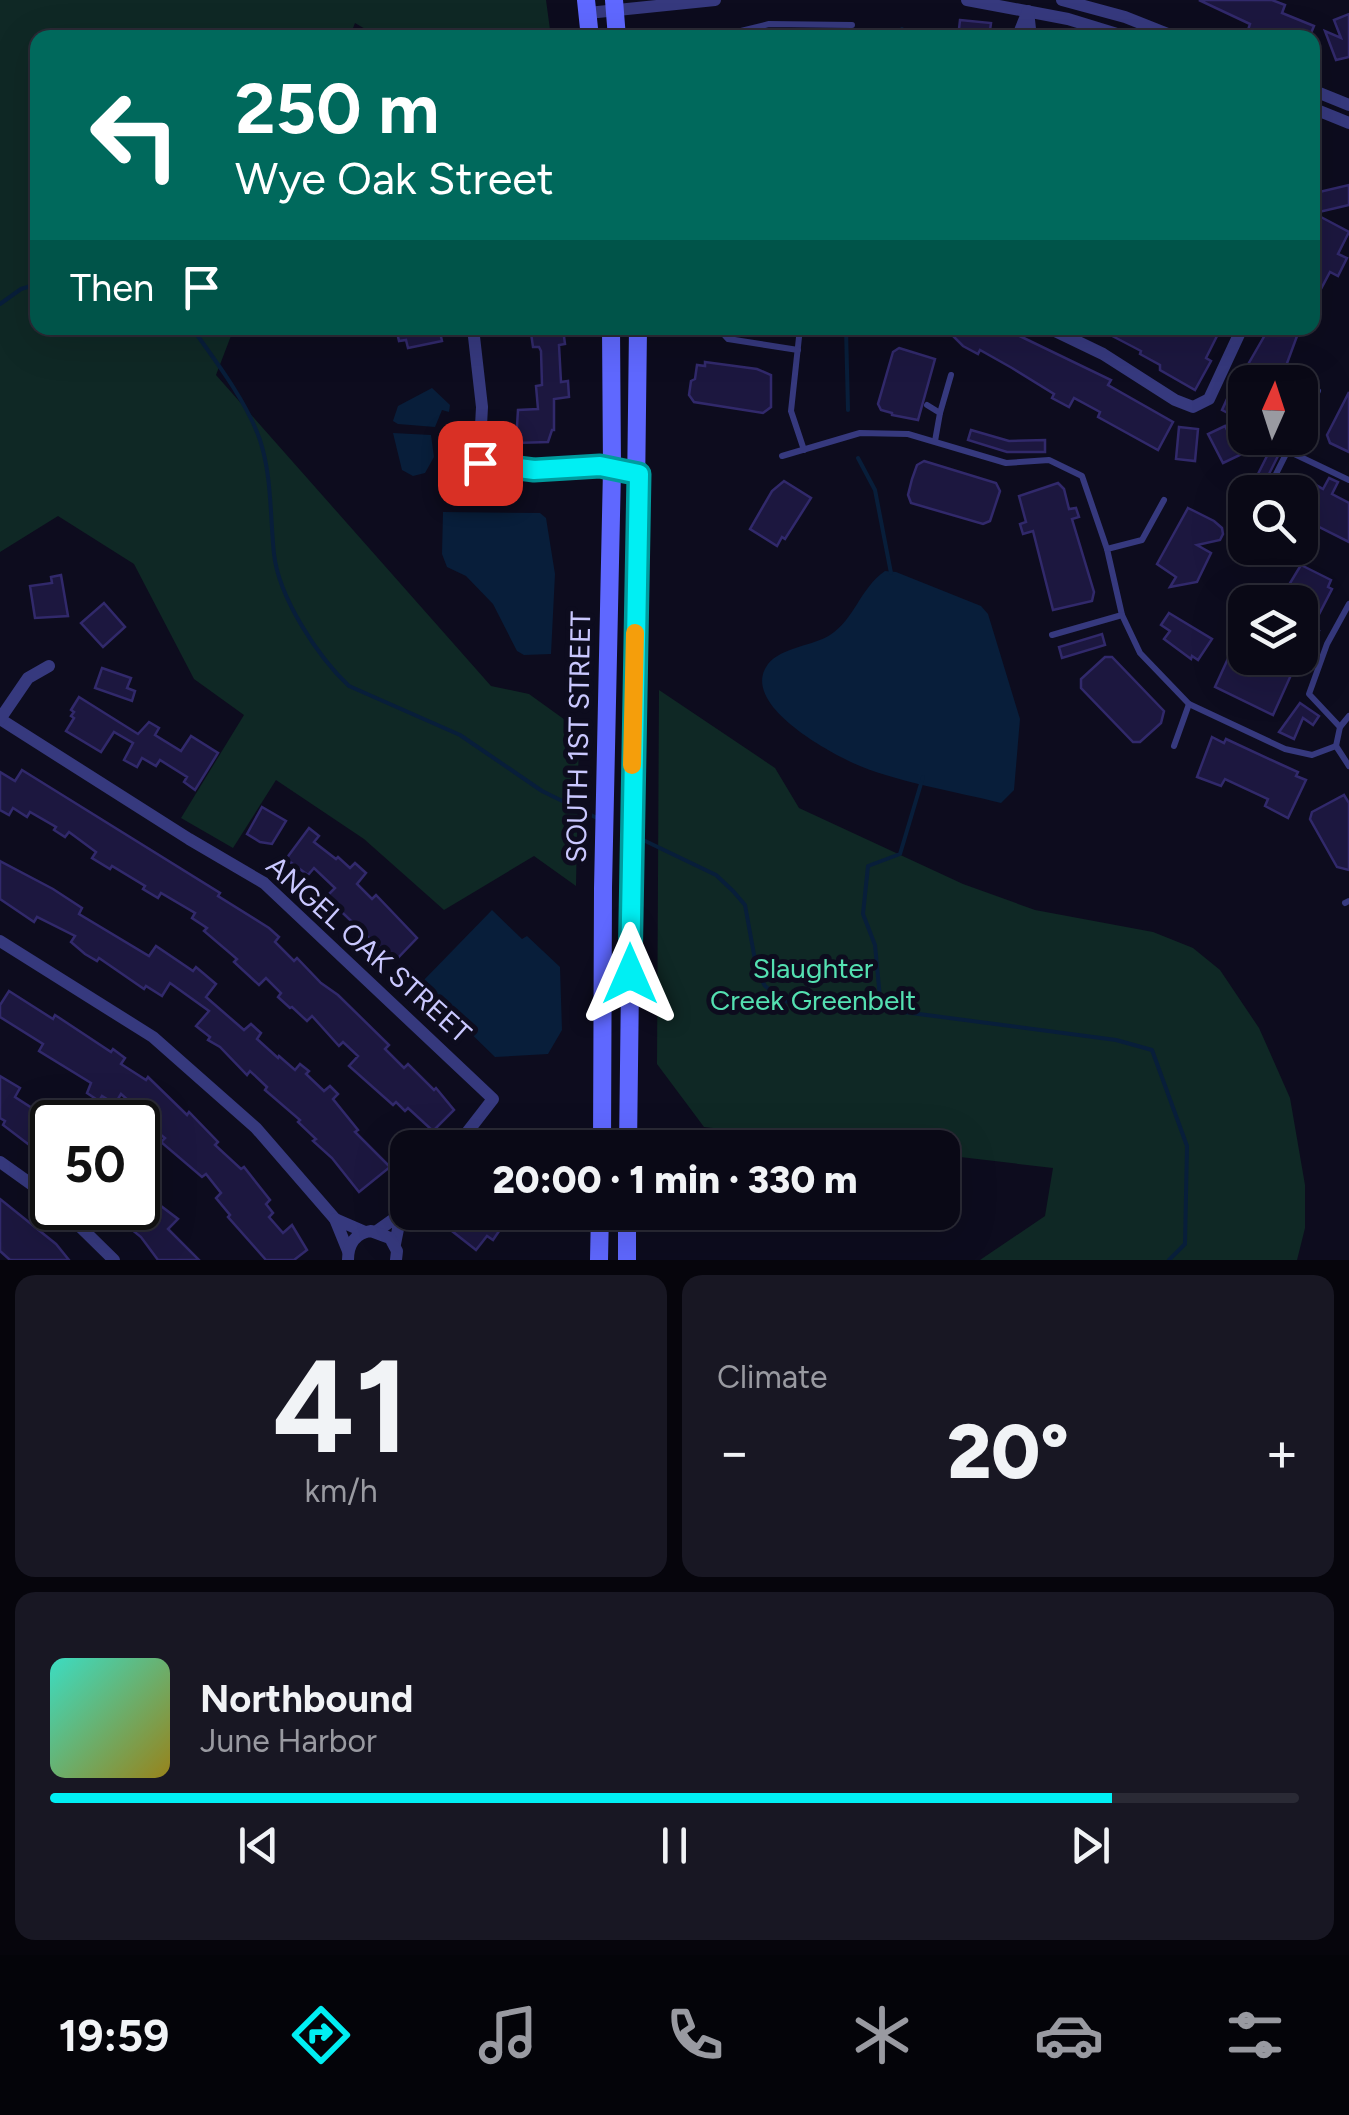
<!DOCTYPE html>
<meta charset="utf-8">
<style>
body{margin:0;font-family:Figtree,sans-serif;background:#181723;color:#f1f3f6;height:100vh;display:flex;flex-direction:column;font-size:38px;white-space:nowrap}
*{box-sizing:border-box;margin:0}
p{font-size:32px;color:#999aa1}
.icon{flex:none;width:55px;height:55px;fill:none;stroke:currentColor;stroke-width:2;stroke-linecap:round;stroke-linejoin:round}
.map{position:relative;height:1260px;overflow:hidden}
.drawer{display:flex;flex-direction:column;gap:15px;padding:15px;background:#06050c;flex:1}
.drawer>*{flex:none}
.guide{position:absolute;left:30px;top:30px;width:1290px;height:305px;border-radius:20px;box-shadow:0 10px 40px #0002,0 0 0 2px #2a2a35;background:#00695c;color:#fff;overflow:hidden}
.needle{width:65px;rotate:3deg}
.buttons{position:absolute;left:1228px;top:365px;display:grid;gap:20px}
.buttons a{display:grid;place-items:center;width:90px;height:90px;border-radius:20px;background:#0a0916;box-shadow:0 10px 40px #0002,0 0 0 2px #2a2a35;font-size:50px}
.speed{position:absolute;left:30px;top:1100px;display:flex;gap:20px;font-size:50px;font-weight:700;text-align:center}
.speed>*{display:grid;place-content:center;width:130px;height:130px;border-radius:50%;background:#0a0916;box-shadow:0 10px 40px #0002,0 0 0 2px #2a2a35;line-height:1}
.speed .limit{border:5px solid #111;border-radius:15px;background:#fff;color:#111}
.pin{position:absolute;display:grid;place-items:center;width:85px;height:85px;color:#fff;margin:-42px;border-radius:20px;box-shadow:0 5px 15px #0006}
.me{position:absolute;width:110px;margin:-55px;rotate:0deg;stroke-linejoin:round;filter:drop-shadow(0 0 8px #0008)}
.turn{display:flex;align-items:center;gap:35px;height:210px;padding:0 40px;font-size:45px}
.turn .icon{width:130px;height:130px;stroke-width:2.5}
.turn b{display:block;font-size:70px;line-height:85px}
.then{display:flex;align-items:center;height:95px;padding:0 40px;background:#0003;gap:20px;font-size:38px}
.big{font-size:75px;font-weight:800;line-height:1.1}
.drawer .card{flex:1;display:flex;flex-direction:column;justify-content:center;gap:15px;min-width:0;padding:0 35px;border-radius:20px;background:#181723}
.drawer .dial{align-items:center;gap:0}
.dial b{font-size:130px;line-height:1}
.song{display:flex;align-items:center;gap:30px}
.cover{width:120px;height:120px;border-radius:15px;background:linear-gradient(135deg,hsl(170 70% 55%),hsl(50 70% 35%))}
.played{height:10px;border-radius:5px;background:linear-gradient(90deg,#00eff3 85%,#2a2a35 85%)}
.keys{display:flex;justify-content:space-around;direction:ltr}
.heat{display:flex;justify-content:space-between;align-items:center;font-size:55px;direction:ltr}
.drawer .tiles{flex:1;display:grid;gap:15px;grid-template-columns:1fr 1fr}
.card:last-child{grid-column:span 2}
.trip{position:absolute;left:390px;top:1130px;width:570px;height:100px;border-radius:20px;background:#0a0916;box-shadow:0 10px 40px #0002,0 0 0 2px #2a2a35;font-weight:800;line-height:100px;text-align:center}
.tab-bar{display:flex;height:160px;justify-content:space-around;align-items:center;background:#040409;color:#999aa1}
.tab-bar .icon{width:70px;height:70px}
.tab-bar .current{color:#00eff3}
.tab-bar b{font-size:45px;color:#f1f3f6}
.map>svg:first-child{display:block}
</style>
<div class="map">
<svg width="1349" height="1260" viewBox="0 0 1349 1260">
<rect width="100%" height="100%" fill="#0d0c1e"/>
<g fill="#0f2825">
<path d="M0,0H546L551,37H379L355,23L349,38H38V328H234L216,375L491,686L529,694L579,730L576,886L534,856L444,910L364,839L276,780L233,848L181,818L244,715L194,679L134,564L58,516L0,552Z"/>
<path d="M659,690L775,768L799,808L963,884L1035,910L1153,932L1193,948L1220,970L1259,1028L1290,1098L1305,1185V1228L1297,1260H980L1045,1216L1053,1168L943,1155L942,1148L879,1147L704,1127L657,1064Z"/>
</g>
<g fill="#081e3a">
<path d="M432,388L450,405L449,412L442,410L435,427L398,424L393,421L398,406Z"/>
<path d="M393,433L431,435L434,457L425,473L413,476L402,470Z"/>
<path d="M443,512L540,513L546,518L555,574L551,654L524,655L517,651L493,604L466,576L447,567L442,554Z"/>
<path d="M885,571L896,572L981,606L988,614L1020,719L1014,790L1001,803C958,792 892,781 853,763C825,750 739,703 768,664C782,647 813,646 830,635C854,620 861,587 885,571Z"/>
<path d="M492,910L522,939L527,936L560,967L562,1030L548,1054L495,1057L420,984Z"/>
</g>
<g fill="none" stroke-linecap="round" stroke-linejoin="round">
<g stroke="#081e3a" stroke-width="4">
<path d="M901,38L902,29"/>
<path d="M0,304L21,289L38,284"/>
<path d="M192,328C215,360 247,402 260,440C272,477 270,516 274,554C279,598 318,657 349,686L460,735L542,791L599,819"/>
<path d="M846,328L848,410"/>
<path d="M858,458L875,490L891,573"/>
<path d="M639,838L716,875L733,891L745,905L757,971L765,986L785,1001L822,1010L881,1009L1116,1040L1152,1050L1187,1146L1185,1244L1169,1260"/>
<path d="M881,1009L875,945L863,914L868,866L900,854L923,777"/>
</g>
</g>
<g fill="#1c173f" stroke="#31296b" stroke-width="2.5">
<path d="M1199,0H1272L1285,5L1282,13L1314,26L1309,38H1283L1274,34L1273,38H1266L1248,30L1250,24Z"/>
<path d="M1349,14V57L1336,60L1325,31L1341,38L1334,20Z"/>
<path d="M960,20L991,23L989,38H958Z"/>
<path d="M1349,185V205L1319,212L1315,193Z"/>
<path d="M1319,216L1349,232L1338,254L1347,258L1338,276L1330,272L1312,306V229Z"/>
<path d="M396,328H439L442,341L408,348L406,340L399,341Z"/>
<path d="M945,328H1003L1111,380L1108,385L1173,422L1158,450L1098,417L1100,412L1074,398L1069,407L1052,398L1054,394L1012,368L980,350L978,354L963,346Z"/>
<path d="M1097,328H1221L1206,358L1211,361L1195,390L1160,370V365L1140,354L1141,351Z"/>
<path d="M1269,328H1300L1286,366L1316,383L1300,412V382H1245V422L1222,410L1227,399L1232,394L1235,395L1246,368Z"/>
<path d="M563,329L565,344L559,345L561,382L568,381L569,397L554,399V430H552L548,442L516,443L518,410L538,409L536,386L542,385L541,351L539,347H533L531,333Z"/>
<path d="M899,348L935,359L918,420L892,415V413L881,410L878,404L893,352Z"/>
<path d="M705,362L757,369L771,375V407L763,413L694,402L689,395L691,381L695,379L697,365L705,366Z"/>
<path d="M1349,392V452L1330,443L1327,435Z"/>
<path d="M1225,426L1240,455L1223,463L1208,434Z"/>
<path d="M1179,427L1198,429L1195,461L1176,459Z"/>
<path d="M971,430L1009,441L1045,440V452H1007L968,440Z"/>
<path d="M1276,438H1287L1260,492H1249Z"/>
<path d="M924,461L996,483L1000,491L990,521L983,524L911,503L908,495L912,479L917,465Z"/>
<path d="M1329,478L1338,482L1332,494L1349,503V542L1313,524L1310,531L1300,527V481L1314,488L1316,485L1323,489Z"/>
<path d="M784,481L811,498L785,539L782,537L777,546L750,529L772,491Z"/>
<path d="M1058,483L1064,489L1069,509L1076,508L1079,517L1072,519L1094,592L1092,601L1053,610L1033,531L1023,534L1020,524L1026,522L1019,496Z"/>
<path d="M1188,508L1214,521L1222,528L1223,534L1220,540L1197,545L1211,553L1197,582L1170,587L1176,577L1157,564Z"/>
<path d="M1301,565L1331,580L1328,587L1332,589L1312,628L1319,631L1308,653L1300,651V602H1283L1287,594L1284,593Z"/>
<path d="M61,575L68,616L35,618L30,586L52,583L51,577Z"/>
<path d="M104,603L125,627L103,647L81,623Z"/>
<path d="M1169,613L1212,639L1198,660L1192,656L1191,659L1164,639L1170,631L1161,625Z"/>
<path d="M1102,634L1105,645L1062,658L1059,647Z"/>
<path d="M1237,650L1245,658L1291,675L1273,715L1215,687L1231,652Z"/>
<path d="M1105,657H1112L1164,711L1161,723L1140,742H1133L1081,688V679Z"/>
<path d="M102,668L131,678L127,688L135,691L132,701L95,688Z"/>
<path d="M79,697L138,734L149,722L159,728L155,735L181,751L191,736L218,753L195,790L184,782L187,777L160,760L156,766L142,758L137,767L124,760L133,743L114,732L101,752L66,731L74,718L71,716L74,712L71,710Z"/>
<path d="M1300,703L1319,716L1313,725L1303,718L1294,739L1279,732Z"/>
<path d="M1212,737L1224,743L1226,739L1280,764L1298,772L1296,776L1306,780L1288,818L1265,806L1268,799L1225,779L1221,786L1197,777Z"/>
<path d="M22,770L220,893L218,896L269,928L279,937L275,942L294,961L297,958L321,983L338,995L389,1045L385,1049L404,1068L408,1064L434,1090L436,1088L454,1110L433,1131L408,1108L405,1111L396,1102L393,1105L349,1066L358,1056L343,1042L339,1046L312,1016L307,1021L292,1007L290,1008L278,997L281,993L266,978L259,985L234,962L237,959L204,931L207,928L192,918L195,913L161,893L158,898L143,889L145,886L112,866L110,869L92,858L96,852L69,832L65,837L54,830L56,827L30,812L27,817L13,808L9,815L0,810V772L15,781Z"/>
<path d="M1344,795L1349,803V870L1337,867L1310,819L1312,812Z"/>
<path d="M262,807L286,821L272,844L260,842L247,834Z"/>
<path d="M309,828L319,836L314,842L336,859L338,857L350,868L355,863L366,873L357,884L372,899L376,895L417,938L394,962L326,897L335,888L314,868L308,875L286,859Z"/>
<path d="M0,861L53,889L82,908L79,914L149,956L156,946L193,971L196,967L216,984L206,997L244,1030L251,1024L261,1033L257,1039L278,1058L279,1056L295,1070L300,1064L309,1071L306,1074L324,1091L330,1086L338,1094L333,1099L358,1130L355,1132L390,1167L359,1192L332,1158L313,1141L316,1139L298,1122L300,1120L265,1090L267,1087L250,1071L247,1075L220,1047L208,1040L210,1037L196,1026L209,1011L170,983L162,996L146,986L144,989L99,958L97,961L85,954L71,942L75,936L37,917L34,922L0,899Z"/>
<path d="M9,991L53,1019L55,1015L111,1052L113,1049L125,1058L121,1064L146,1080L148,1077L187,1115L189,1112L218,1142L215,1145L241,1169L244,1167L270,1200L266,1204L273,1213L269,1217L283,1233L292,1225L307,1250L294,1260H266L228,1217L230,1215L216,1198L221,1193L206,1174L202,1177L161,1142L165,1138L134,1114L138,1109L121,1094L115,1104L102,1096L99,1101L87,1093L91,1083L39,1051L43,1044L0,1017V1005Z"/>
<path d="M0,1076L20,1088L15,1097L52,1121V1153L33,1137L28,1144L3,1125L5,1121L0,1118Z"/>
<path d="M138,1191L150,1203L153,1200L178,1219L168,1229L199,1260H158L141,1237L105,1208H138Z"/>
<path d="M0,1199L56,1244L69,1260H10L0,1251Z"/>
<path d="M454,1212H512L493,1240L487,1236L476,1250L443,1224Z"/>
</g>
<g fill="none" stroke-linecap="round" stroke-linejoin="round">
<g stroke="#36397e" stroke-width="6">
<path d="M712,38L769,24L852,25"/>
<path d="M718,328L728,339L798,350"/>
<path d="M800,328L791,411L804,450"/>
<path d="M927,405L940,413L935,441"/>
<path d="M940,413L951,375"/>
<path d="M1300,427L1318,391"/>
<path d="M1288,451L1349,480"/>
<path d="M782,456L860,433L908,434L1006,463L1049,460L1082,476L1107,549L1122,615L1140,653L1189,704L1285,749L1312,755L1336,746L1349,766"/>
<path d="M1267,492L1294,438"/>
<path d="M1107,549L1142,540L1164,500"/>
<path d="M1052,635L1122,615"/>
<path d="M1340,727L1309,694L1327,644L1349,604"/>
<path d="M1174,746L1189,704"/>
<path d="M1336,746L1340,727L1349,716"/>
<path d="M1345,903L1349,901"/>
</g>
<g stroke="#36397e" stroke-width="12">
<path d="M967,0L1068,19L1130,38"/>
<path d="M1062,0L1125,17L1178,38"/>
<path d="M588,13L715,0"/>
<path d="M1017,38L1028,11L1031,38"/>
<path d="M1312,90L1349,105"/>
<path d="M1312,108L1349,123"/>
<path d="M473,328L482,407L479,463L533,469L590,466L612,469"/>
<path d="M1049,328L1103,354L1175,400L1193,407L1209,399L1242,328"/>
<path d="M0,719L189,839L264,883L493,1099L455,1148"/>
<path d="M0,719L28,678L49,666"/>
<path d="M0,941L153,1037L256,1128L335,1219"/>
<path d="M0,1162L52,1199"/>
<path d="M61,1208L114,1260"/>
<path d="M377,1231L401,1214L395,1244"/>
<path d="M348,1251L335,1219L365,1232"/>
<path d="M348,1260C348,1244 355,1233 371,1231L390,1238L397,1251L396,1260"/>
</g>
<g stroke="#5f68ff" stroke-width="18">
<path d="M586,0L590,38"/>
<path d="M614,0L617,38"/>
<path d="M602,1148L603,888L612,469L611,328"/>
<path d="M628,1148L638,328"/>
<path d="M599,1260L600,1212"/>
<path d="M627,1260V1212"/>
</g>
</g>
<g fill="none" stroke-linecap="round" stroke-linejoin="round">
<g stroke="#009b9e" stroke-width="25">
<path id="route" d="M480,463L534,470L600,466L639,474L630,974"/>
</g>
<use href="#route" stroke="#00eff3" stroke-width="18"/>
<path stroke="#f59e0b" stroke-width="18" d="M632,765L635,633"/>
</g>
<g text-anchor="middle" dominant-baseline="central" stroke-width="10" stroke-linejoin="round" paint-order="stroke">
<g font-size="28" fill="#cac8ff" stroke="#0d0c1e">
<text transform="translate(578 737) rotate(-89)">SOUTH 1ST STREET</text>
<text transform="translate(369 949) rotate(42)">ANGEL OAK STREET</text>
</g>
<g font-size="28" fill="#54e0b1" stroke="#0d0c1e">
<text x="813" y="968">Slaughter<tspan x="813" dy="32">Creek Greenbelt</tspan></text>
</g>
</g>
</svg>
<div class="buttons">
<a><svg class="needle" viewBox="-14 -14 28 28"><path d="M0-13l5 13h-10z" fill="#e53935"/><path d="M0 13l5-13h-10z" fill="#999aa1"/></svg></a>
<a><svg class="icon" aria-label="search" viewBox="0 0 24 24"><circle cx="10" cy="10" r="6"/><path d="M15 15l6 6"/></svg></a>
<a><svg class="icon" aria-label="layers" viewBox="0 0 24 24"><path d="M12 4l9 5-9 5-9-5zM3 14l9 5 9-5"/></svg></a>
</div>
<div class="speed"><div class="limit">50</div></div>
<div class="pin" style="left:480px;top:463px;background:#d93025"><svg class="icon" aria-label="arrive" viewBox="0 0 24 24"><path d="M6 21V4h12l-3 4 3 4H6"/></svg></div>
<svg class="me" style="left:630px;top:974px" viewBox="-20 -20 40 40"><path d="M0-17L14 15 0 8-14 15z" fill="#00eff3" stroke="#fff" stroke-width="4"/></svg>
<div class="trip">20:00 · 1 min · 330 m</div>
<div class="guide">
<div class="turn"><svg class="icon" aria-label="left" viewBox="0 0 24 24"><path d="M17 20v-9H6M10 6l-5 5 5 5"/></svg><div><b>250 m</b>Wye Oak Street</div></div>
<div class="then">Then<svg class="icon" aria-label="arrive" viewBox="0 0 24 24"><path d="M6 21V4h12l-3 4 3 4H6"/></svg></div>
</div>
</div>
<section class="drawer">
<div class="tiles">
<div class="card dial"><b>41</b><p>km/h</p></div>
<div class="card"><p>Climate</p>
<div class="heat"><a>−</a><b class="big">20°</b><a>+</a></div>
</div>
<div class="card">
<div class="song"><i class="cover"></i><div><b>Northbound</b><p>June Harbor</p></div></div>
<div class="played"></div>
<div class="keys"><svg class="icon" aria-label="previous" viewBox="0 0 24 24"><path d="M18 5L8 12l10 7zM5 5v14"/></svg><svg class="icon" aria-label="pause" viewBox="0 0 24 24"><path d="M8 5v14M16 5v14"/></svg><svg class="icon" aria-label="next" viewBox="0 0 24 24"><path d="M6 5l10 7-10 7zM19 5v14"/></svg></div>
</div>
</div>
</section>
<nav class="tab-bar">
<b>19:59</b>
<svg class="icon current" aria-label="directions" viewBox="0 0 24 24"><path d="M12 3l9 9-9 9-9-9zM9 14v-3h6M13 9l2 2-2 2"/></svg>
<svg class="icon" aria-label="music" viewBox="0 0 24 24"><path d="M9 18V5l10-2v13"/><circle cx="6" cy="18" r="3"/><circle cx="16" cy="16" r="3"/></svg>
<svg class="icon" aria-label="phone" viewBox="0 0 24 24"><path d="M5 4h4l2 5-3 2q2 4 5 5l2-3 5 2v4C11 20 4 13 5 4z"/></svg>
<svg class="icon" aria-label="climate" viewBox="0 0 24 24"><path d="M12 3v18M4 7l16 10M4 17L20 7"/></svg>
<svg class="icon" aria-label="car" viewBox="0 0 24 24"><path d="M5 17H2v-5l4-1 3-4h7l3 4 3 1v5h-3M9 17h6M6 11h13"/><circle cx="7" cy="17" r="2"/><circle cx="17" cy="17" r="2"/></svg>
<svg class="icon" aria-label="filters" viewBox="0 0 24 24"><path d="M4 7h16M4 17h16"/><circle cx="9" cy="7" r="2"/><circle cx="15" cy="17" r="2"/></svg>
</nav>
